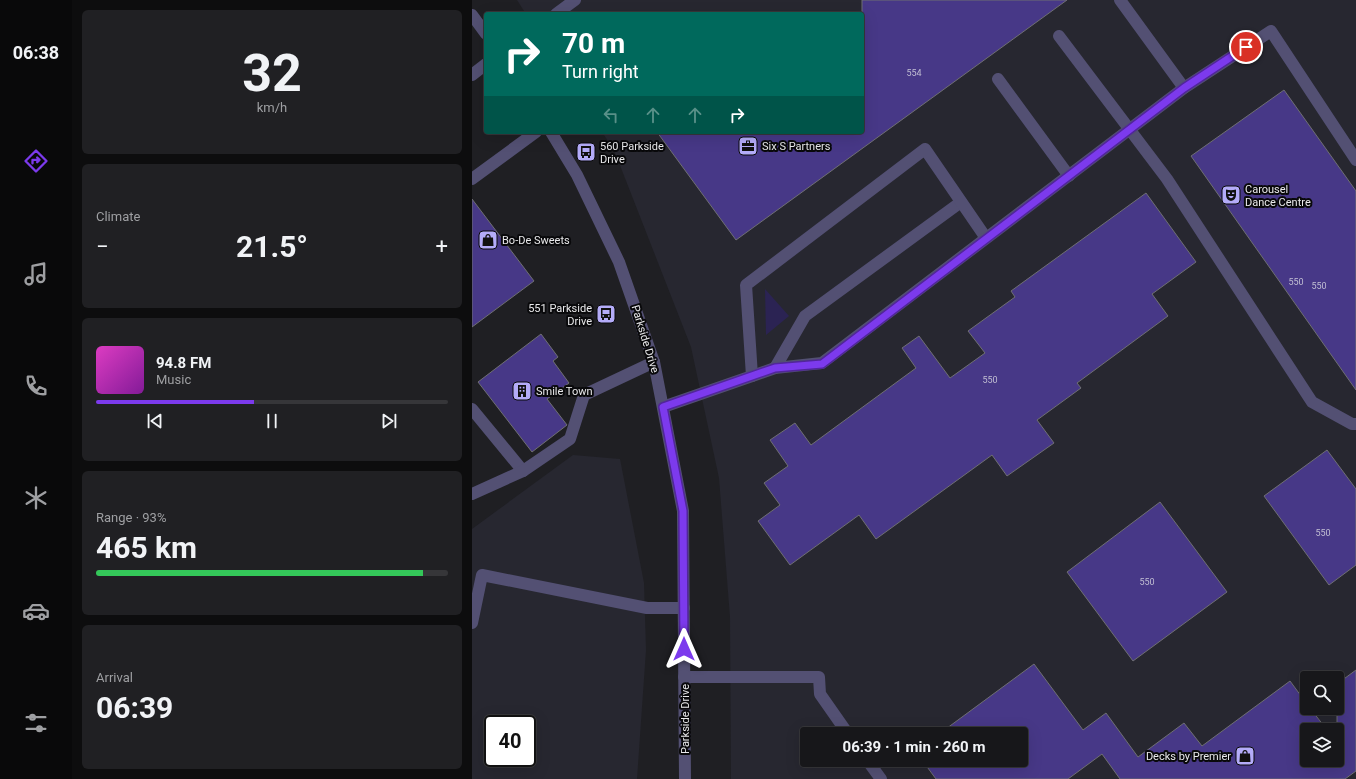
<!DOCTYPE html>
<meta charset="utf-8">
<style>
body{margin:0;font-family:Roboto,sans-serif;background:#202023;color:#f1f3f6;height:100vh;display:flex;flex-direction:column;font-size:15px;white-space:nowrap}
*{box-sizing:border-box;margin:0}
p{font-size:13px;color:#9e9fa2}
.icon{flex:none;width:22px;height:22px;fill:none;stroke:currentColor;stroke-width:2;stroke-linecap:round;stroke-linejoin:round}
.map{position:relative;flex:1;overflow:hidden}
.panel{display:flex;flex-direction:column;gap:10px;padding:10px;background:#0d0d0e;width:400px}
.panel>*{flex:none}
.banner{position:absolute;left:12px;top:12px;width:380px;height:122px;border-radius:4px;box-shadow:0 4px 16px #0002,0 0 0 1px #363639;background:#00695c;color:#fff;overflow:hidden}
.buttons{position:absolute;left:828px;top:671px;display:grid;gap:8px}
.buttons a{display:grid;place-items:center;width:44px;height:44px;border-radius:4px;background:#17171a;box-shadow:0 4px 16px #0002,0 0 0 1px #363639;font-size:20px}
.speed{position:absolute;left:12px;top:715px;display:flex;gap:8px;font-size:20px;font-weight:700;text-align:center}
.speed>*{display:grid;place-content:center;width:52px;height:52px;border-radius:50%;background:#17171a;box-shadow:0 4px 16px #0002,0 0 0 1px #363639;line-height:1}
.speed .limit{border:2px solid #111;border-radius:6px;background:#fff;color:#111}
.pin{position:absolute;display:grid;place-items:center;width:34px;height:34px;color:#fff;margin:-17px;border:2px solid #fff;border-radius:50%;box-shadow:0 1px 4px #0007}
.me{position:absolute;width:44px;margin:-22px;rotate:0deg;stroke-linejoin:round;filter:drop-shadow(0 0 3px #0008)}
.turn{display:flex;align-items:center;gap:14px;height:84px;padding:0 12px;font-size:18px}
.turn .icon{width:52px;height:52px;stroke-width:2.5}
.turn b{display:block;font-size:28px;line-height:34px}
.lanes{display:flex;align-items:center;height:38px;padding:0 12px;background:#0003;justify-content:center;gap:20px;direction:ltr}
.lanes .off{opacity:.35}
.big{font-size:30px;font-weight:700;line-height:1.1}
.panel .tile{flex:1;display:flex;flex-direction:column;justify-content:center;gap:6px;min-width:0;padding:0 14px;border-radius:6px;background:#202023}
.panel .dial{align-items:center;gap:0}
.dial b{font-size:52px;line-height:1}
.song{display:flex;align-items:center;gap:12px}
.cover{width:48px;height:48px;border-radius:6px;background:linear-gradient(135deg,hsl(310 70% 55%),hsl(290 70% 35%))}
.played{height:4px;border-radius:2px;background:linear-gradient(90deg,#7c3aed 45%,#363639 45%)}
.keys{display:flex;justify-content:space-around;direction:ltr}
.heat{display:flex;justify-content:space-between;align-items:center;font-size:22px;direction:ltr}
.charge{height:6px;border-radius:3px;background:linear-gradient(90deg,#34c759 93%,#363639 0)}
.trip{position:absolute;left:328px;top:727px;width:228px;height:40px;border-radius:4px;background:#17171a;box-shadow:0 4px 16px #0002,0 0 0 1px #363639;font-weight:700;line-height:40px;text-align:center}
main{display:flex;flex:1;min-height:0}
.dock{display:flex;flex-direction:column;width:72px;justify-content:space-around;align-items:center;background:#09090a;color:#9e9fa2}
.dock .icon{width:28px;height:28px}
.dock .current{color:#7c3aed}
.dock b{font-size:18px;color:#f1f3f6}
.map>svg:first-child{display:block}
</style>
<main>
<nav class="dock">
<b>06:38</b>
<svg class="icon current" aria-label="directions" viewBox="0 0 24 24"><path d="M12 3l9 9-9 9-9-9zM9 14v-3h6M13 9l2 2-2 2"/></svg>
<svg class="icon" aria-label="music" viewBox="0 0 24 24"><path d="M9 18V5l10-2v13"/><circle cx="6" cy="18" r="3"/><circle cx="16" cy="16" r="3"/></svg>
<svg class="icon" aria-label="phone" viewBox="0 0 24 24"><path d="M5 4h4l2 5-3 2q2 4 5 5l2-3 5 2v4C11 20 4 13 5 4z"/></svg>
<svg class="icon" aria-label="climate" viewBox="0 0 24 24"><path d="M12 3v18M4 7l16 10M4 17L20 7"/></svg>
<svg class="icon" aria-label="car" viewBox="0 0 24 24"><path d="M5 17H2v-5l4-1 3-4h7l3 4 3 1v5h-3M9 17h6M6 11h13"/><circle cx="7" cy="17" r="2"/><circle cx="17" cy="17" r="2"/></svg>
<svg class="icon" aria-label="filters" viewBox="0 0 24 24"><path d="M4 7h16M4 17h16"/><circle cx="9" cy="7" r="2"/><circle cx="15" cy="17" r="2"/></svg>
</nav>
<section class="panel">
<div class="tile dial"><b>32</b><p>km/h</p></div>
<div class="tile"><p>Climate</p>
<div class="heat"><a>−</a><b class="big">21.5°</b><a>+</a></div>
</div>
<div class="tile">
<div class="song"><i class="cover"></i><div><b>94.8 FM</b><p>Music</p></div></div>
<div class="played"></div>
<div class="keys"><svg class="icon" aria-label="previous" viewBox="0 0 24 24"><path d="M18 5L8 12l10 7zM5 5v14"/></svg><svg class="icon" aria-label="pause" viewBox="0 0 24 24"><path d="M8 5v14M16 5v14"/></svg><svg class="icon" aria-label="next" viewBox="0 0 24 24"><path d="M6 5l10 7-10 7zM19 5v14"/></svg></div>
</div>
<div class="tile"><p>Range · 93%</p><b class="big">465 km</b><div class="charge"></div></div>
<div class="tile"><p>Arrival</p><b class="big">06:39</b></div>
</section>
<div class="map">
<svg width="884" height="779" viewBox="0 0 884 779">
<rect width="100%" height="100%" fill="#1f1f23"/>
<g fill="#272730" fill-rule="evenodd">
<path d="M45,0H884V779H259L258,617L247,478L219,347L142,150L130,132H390V14H54ZM835,678H865V708H835ZM835,730H865V760H835ZM335,734H549V760H335Z"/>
<path d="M101,455L148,459L172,583L174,650L165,779H0V529ZM21,724H55V758H21Z"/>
</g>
<path fill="#2b2353" d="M293,289L317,316L294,335Z"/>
<g fill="#473887" stroke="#6f6f73">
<path d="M390,0H595L264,240L185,132H390Z"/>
<path d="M812,90L884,191V390L719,156Z"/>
<path d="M674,193L724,262L680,294L696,316L605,383L609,388L565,420L582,443L535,476L520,455L404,539L387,515L318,565L286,521L308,505L292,483L316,466L298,440L323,423L339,445L444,368L430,348L447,336L478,378L513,353L496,331L543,297L539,291Z"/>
<path d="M0,199L62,281L0,327Z"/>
<path d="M69,334L86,357L81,361L97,383L75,399L95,425L60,452L6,382Z"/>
<path d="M855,450L884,489V565L857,585L792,496Z"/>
<path d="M688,502L755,592L661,661L595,572Z"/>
<path d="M562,664L611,730L634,713L666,757L712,723L730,746L818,681L835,704V708H838L855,730H835V760H865V684L884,670V771L873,779H648L630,754L596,779H464L450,760H549V734H467Z"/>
</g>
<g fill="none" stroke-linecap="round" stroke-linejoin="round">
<g stroke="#535073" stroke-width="12">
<path d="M648,0L712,88"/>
<path d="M84,14L103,0"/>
<path d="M587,36L695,179L840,402L880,424H884"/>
<path d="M0,75L14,64"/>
<path d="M526,79L597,176"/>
<path d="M0,179L64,132"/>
<path d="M303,368L333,316L489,202"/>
<path d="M280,376L274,285L453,149L514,238"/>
<path d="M191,407L303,368L350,363L712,88L799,31L884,160"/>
<path d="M0,409L51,471"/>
<path d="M0,494L51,471L98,439L112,395L182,362"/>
<path d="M0,623L10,575L175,608H212"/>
<path d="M212,677H347L348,694L376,734"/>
<path d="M395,760L409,779"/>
</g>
<g stroke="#535073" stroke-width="12">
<path d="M0,15L14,34"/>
<path d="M79,132L105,175L147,262L182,362L211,511L213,779"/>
</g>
</g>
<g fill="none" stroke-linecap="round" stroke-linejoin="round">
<g stroke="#51269a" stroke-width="10">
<path id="route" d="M212,649L211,511L191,407L303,368L350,364L712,88L774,47"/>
</g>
<use href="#route" stroke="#7c3aed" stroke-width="7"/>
</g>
<defs>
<g id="office-square" transform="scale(1)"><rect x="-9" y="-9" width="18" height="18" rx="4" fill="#b4acf9" stroke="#09090b"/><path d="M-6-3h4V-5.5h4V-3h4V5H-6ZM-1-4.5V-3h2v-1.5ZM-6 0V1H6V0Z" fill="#111"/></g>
<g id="bus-square" transform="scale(1)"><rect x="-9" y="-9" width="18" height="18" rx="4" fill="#b4acf9" stroke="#09090b"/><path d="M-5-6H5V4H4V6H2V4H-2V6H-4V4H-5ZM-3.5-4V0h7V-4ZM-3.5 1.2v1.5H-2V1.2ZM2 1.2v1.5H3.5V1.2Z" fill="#111"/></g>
<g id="theatre-square" transform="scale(1)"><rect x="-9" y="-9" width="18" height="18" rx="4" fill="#b4acf9" stroke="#09090b"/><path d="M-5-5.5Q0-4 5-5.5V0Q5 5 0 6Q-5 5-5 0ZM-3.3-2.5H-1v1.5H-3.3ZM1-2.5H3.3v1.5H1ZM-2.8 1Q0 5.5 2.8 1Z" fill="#111"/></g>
<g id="shop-square" transform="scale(1)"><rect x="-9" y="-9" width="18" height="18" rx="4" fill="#b4acf9" stroke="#09090b"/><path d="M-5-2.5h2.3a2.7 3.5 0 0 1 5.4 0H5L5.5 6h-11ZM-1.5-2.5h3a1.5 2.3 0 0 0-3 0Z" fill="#111"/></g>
<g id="building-square" transform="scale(1)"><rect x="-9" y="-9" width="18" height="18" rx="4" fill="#b4acf9" stroke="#09090b"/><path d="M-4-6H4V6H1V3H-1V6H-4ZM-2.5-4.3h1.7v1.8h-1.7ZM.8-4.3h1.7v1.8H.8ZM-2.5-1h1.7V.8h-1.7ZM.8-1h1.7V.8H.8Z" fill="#111"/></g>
</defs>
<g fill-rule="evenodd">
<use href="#office-square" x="276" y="146"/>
<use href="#bus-square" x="114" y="152"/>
<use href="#theatre-square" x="759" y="195"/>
<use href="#shop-square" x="16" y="240"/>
<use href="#bus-square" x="134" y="314"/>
<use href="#building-square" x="50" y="391"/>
<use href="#shop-square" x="773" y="756"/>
</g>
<g text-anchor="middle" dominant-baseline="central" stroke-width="4" stroke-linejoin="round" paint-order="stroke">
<g font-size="9" fill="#c0bdd2">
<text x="442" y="73">554</text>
<text x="824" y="282">550</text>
<text x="847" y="286">550</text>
<text x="518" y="380">550</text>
<text x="851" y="533">550</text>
<text x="675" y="582">550</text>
</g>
<g font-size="11" fill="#e9e9eb" stroke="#09090b" text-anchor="start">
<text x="128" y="146">560 Parkside<tspan x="128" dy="13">Drive</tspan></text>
<text x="290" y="146">Six S Partners</text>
<text x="773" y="189">Carousel<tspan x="773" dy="13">Dance Centre</tspan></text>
<text x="30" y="240">Bo-De Sweets</text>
<text x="120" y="308" text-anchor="end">551 Parkside<tspan x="120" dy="13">Drive</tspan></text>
<text x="64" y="391">Smile Town</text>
<text x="759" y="756" text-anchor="end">Decks by Premier</text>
</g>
<g font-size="11" fill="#e9e9eb" stroke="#09090b">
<text transform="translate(173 339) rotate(73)">Parkside Drive</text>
<text transform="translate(213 719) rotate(-90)">Parkside Drive</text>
</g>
</g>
</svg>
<div class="buttons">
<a><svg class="icon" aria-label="search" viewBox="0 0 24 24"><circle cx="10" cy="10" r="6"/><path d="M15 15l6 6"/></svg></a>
<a><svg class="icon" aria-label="layers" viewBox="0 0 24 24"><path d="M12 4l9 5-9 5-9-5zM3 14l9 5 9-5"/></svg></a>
</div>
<div class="speed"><div class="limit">40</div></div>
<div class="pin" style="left:774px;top:47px;background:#d93025"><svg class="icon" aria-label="arrive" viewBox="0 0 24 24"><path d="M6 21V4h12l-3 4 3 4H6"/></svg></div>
<svg class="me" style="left:212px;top:649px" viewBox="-20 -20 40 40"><path d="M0-17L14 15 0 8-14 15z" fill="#7c3aed" stroke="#fff" stroke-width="4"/></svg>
<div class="trip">06:39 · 1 min · 260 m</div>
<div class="banner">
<div class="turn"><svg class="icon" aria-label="right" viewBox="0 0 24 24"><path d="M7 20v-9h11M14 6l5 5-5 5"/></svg><div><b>70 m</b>Turn right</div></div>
<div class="lanes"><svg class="icon off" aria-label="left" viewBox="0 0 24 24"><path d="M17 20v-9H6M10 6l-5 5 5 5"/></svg><svg class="icon off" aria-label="ahead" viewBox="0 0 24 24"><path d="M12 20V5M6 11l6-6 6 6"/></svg><svg class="icon off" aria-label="ahead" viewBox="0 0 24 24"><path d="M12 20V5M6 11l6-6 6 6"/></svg><svg class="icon" aria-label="right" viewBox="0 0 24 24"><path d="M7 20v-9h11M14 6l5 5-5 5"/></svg></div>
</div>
</div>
</main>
